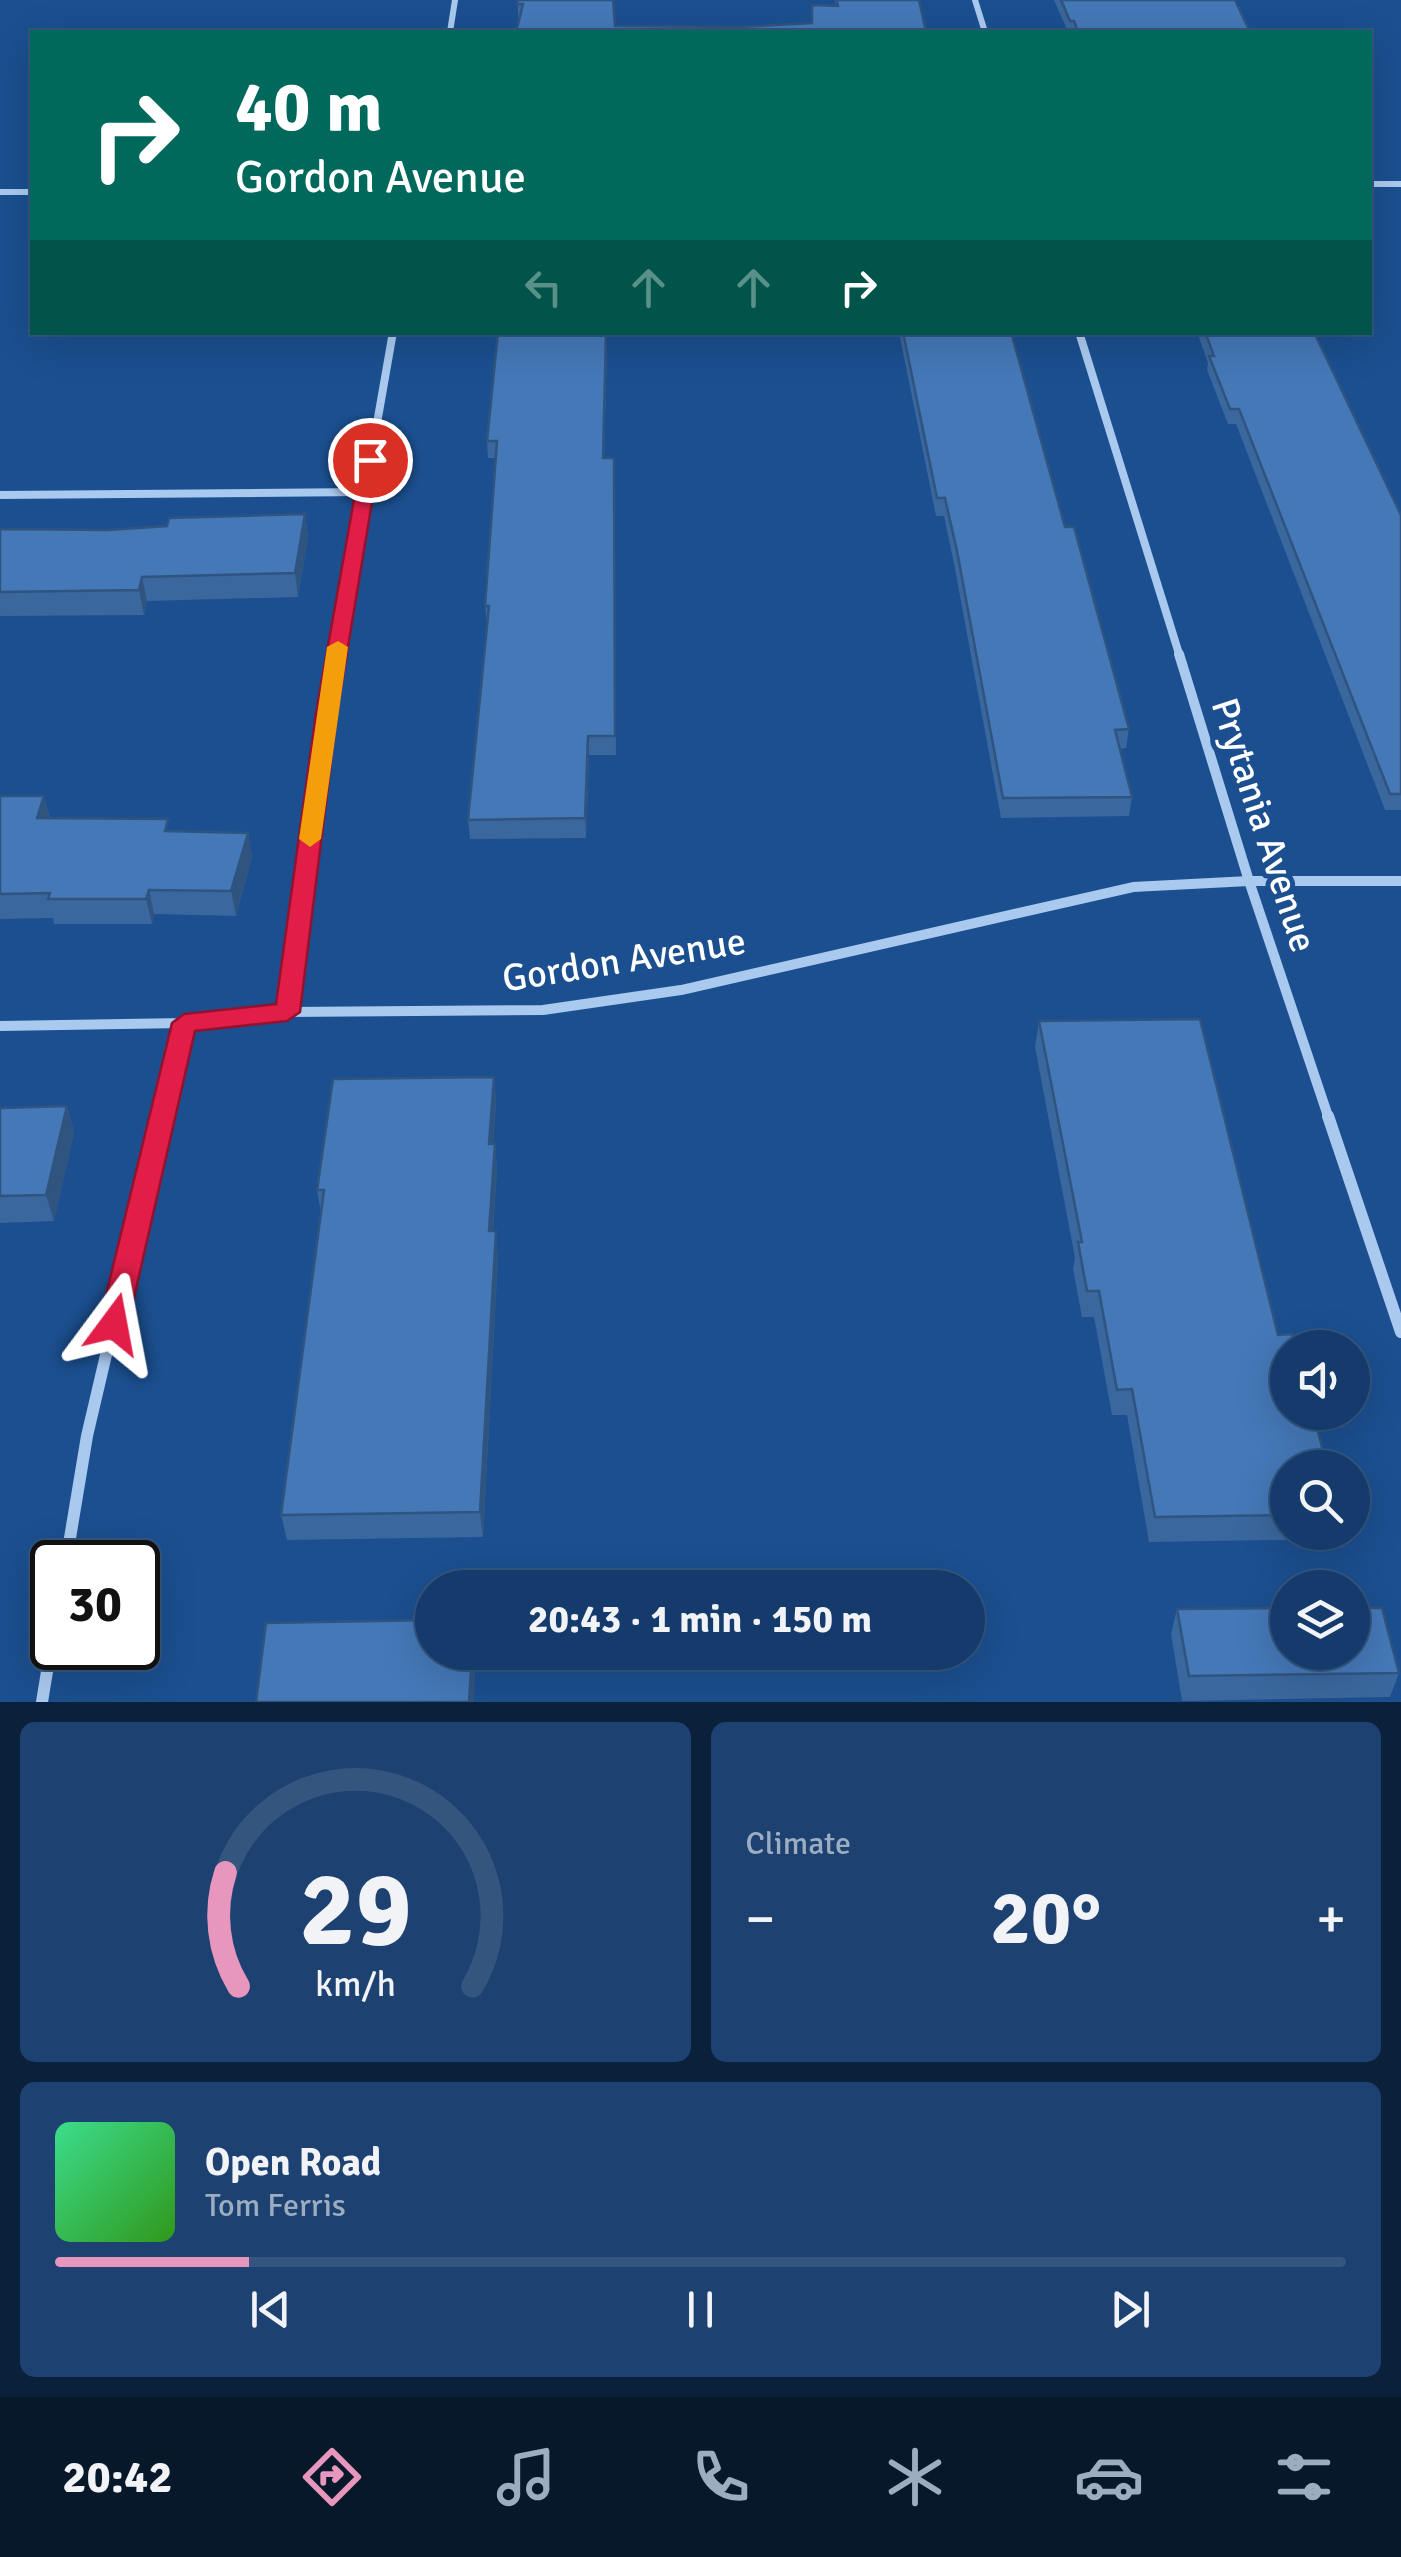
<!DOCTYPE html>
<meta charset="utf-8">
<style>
body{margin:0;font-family:Signika,sans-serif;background:#1d4271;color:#f1f3f6;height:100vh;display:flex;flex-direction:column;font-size:38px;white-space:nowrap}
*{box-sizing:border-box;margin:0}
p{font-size:32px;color:#9dadc1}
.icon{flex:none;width:55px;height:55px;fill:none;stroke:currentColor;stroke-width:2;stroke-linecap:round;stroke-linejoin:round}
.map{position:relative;height:1702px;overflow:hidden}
.side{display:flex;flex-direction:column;gap:20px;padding:20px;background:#0b203b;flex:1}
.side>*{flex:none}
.guide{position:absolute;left:30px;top:30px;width:1342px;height:305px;border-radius:0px;box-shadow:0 10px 40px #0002,0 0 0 2px #33557e;background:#00695c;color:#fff;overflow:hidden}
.tools{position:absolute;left:1270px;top:1330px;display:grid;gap:20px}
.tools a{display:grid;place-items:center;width:100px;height:100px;border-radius:50%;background:#143b6b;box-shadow:0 10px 40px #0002,0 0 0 2px #33557e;font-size:50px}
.speed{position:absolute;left:30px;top:1540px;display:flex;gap:20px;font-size:50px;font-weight:700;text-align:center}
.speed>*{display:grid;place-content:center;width:130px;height:130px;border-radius:50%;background:#143b6b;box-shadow:0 10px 40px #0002,0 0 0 2px #33557e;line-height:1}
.speed .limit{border:5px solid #111;border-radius:15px;background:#fff;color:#111}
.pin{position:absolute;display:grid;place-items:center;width:85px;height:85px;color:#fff;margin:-42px;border:5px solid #fff;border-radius:50%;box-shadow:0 2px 10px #0007}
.me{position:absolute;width:110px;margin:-55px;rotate:13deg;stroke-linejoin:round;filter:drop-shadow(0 0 8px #0008)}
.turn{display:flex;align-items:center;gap:35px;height:210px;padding:0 40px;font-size:45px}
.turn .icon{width:130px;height:130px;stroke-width:2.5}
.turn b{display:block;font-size:70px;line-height:85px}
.lanes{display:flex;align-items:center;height:95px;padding:0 40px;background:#0003;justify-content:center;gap:50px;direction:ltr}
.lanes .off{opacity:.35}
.big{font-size:75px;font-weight:700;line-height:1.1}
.side .tile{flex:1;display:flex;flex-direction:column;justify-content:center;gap:15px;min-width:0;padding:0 35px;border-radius:15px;background:#1d4271}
.side .dial{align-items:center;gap:0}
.dial svg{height:260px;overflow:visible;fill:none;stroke:#33557e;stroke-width:7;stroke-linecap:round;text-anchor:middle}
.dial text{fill:#f1f3f6;stroke:none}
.song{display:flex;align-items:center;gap:30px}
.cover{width:120px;height:120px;border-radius:15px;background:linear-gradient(135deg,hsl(150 70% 55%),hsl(110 70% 35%))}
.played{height:10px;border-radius:5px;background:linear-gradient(90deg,#e797bd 15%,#33557e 15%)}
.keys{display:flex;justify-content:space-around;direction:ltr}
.heat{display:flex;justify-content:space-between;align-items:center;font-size:55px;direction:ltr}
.side .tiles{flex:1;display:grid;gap:20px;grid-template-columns:1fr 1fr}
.tile:last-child{grid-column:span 2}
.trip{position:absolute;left:415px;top:1570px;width:570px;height:100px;border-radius:50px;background:#143b6b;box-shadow:0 10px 40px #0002,0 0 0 2px #33557e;font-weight:700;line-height:100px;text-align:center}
.tabs{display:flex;height:160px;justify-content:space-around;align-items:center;background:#08182b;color:#9dadc1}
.tabs .icon{width:70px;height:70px}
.tabs .selected{color:#e797bd}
.tabs b{font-size:45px;color:#f1f3f6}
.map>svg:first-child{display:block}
</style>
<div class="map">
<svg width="1401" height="1702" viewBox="0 0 1401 1702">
<rect width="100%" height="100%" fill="#1b4f8f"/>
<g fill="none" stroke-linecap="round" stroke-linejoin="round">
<g stroke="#a9c9ee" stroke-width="6">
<path d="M975,0L985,32"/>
<path d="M450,32L455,0"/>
</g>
<g stroke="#a9c9ee" stroke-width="8">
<path d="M1079,332L1180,657"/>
<path d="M0,495L364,492"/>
<path d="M336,657L393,332"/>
</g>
<g stroke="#a9c9ee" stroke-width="10">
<path d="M1179,654L1249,881L1329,1119"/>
<path d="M287,1012L336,654"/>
<path d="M0,1026L184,1023L287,1012L543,1010L681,990L1133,887L1249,881H1401"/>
<path d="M161,1119L184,1023"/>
</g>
<g stroke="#a9c9ee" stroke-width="12">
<path d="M1328,1116L1401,1332"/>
<path d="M66,1562L87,1436L162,1116"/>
<path d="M42,1702L52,1641"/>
</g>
<g fill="#a9c9ee" fill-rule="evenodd">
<rect x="1370" y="181" width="31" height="6"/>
<rect x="0" y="189" width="32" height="6"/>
</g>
</g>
<g fill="#3a679d">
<path d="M518,0L615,26L742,27L811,23L812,5L836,6L835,0H919L926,32H516L519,19H518Z"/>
<path d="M1054,0H1235L1250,32H1068Z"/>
<path d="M899,332H1011L1065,527L1129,729L1126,748L1120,749L1132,797L1129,816L1001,818L955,569L944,516H936Z"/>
<path d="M1197,332H1314L1401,515V810H1385L1236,424H1228L1207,370L1208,363Z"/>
<path d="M607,344L604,458H614L616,755H589L586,838L470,839L468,820L487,624L485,606L495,458H488L487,441Z"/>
<path d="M305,514L308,538L298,597L147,601L144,615L0,616V529L108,530Z"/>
<path d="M0,796H44L50,818L171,832L248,833L252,857L236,916L154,914L152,924H54L53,918L0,919Z"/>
<path d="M1039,1021L1288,1468V1532H1348L1345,1539L1149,1542L1127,1415H1112L1094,1317H1082L1073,1269L1075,1258L1035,1047Z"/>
<path d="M494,1077L496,1103L493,1144H495L497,1170L493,1231L498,1257L483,1537L287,1540L281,1515L321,1213L317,1190Z"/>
<path d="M67,1106L74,1132L54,1221L0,1223V1108Z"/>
<path d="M1177,1609L1399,1673L1390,1697L1182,1701L1171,1634Z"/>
</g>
<g fill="#305480">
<path d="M305,514L308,538L298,597L295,573Z"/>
<path d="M142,577L147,601L144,615L139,590Z"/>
<path d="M588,736L589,755L586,838L585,818Z"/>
<path d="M44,796L50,820L37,818Z"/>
<path d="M248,833L252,857L236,916L231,891Z"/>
<path d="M149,890L154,914L152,924L146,899Z"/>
<path d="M494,1077L496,1103L491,1170L489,1144Z"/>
<path d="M67,1106L74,1132L54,1221L46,1195Z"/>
<path d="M495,1144L497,1170L491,1257L489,1231Z"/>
<path d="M496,1231L498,1257L483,1537L480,1512Z"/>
<path d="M472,1652H476L474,1702H469Z"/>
</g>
<g fill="#4478b7" stroke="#305480" stroke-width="2.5">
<path d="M518,0H613L615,26L742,27L812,23V5L838,6L837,0H919L926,32H516L523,4H517Z"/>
<path d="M1061,0H1235L1250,32H1078L1074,21H1070Z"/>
<path d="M498,332H606L603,458H614L615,736H588L585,818L468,820L489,606H485L497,441H487Z"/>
<path d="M903,332H1011L1065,527H1074L1129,729L1115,730L1132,797L1003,798L957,551L945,498H937Z"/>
<path d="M1205,332H1314L1401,515V794H1390L1239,409H1230L1209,356H1214Z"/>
<path d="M305,514L295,573L142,577L139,590L0,592V529L108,530L167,526L169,518Z"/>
<path d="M0,796H44L37,818L168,819L165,831L248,833L231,891L149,890L146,899H48L50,893L0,894Z"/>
<path d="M1200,1019L1278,1335L1292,1334L1296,1348H1288V1412H1313L1324,1455L1338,1454L1342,1468H1288V1515L1155,1517L1132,1389L1117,1390L1099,1291H1087L1078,1242H1082L1039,1021Z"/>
<path d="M494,1077L489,1144H495L489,1231H496L480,1512L281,1515L324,1190H317L333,1079Z"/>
<path d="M67,1106L46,1195L0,1196V1108Z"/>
<path d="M1288,1608V1652H1352V1608H1382L1399,1673L1189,1676L1177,1609Z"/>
<path d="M432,1620V1652H472L469,1702H256L266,1623Z"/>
</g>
<path fill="#e11d48" stroke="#92132f" stroke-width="2.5" d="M370,455L379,460L337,713L300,1012L287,1021L195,1031L128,1324L123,1332L114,1335L104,1332L99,1324L172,1023L184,1014L276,1004L316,713L361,460Z"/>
<path fill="#f59e0b" d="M338,641L348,647L321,839L310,847L299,839L327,647Z"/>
<g text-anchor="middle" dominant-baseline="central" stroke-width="10" stroke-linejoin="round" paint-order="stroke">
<g font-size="38" fill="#fff" stroke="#1b4f8f">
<text transform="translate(1264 825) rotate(72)">Prytania Avenue</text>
<text transform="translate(624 960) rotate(-9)">Gordon Avenue</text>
</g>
</g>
</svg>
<div class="tools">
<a><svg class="icon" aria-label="sound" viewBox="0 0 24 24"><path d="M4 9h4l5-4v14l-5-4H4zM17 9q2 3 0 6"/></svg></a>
<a><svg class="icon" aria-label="search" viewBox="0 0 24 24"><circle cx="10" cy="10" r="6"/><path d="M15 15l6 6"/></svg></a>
<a><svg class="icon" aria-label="layers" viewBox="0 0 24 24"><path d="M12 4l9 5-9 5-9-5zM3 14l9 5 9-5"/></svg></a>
</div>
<div class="speed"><div class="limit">30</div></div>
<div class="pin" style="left:370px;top:460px;background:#d93025"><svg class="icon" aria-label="arrive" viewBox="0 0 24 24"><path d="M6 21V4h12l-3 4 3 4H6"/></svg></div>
<svg class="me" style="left:114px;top:1324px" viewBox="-20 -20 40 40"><path d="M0-17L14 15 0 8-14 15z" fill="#e11d48" stroke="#fff" stroke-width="4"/></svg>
<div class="trip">20:43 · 1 min · 150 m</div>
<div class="guide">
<div class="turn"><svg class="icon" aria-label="right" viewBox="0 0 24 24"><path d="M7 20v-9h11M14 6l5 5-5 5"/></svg><div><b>40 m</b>Gordon Avenue</div></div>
<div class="lanes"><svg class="icon off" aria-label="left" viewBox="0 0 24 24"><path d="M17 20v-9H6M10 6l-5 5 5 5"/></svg><svg class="icon off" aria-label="ahead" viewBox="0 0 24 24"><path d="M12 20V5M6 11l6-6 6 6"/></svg><svg class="icon off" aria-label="ahead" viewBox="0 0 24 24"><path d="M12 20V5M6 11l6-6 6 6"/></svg><svg class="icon" aria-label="right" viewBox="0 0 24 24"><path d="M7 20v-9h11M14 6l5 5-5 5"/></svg></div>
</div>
</div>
<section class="side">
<div class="tiles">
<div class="tile dial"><svg viewBox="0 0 100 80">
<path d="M14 69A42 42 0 1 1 86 69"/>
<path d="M14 69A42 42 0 0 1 10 34" stroke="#e797bd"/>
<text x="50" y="56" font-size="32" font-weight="700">29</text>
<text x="50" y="72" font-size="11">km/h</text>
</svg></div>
<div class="tile"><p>Climate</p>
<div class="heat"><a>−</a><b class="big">20°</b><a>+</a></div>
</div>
<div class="tile">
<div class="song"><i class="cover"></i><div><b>Open Road</b><p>Tom Ferris</p></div></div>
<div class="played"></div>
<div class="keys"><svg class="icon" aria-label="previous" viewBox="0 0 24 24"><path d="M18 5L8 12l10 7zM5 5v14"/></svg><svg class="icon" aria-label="pause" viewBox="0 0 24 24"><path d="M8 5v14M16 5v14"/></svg><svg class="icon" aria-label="next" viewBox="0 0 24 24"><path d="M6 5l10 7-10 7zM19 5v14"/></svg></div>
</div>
</div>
</section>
<nav class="tabs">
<b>20:42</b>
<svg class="icon selected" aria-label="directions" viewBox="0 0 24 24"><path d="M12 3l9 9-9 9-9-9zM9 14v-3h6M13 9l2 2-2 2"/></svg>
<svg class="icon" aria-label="music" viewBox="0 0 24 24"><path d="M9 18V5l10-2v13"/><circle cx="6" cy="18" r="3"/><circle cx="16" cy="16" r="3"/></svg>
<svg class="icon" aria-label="phone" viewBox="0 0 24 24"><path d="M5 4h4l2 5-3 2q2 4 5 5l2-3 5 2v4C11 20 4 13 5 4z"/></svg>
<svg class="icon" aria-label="climate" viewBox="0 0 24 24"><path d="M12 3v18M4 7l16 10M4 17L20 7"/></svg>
<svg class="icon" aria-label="car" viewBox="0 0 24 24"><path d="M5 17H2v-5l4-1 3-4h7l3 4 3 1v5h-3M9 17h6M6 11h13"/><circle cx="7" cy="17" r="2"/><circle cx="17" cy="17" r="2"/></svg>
<svg class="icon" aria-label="filters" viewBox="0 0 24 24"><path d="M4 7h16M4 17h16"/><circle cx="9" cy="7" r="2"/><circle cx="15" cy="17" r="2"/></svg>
</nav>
